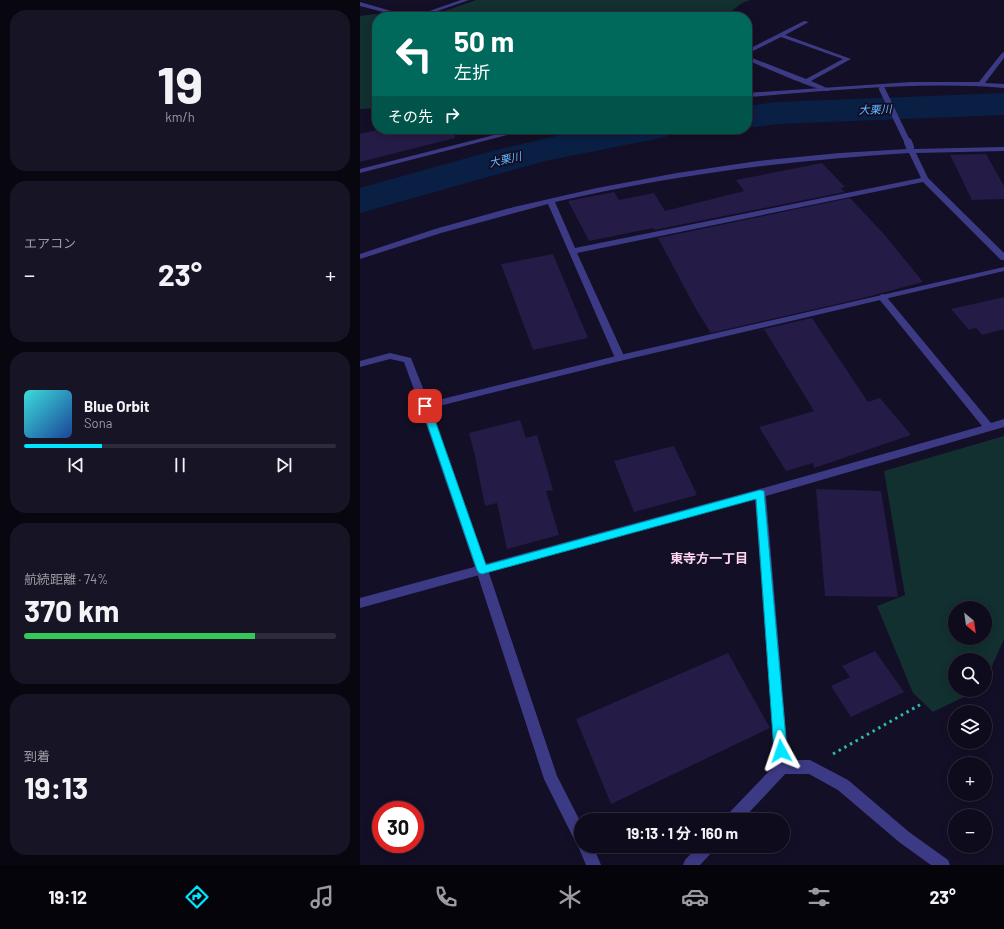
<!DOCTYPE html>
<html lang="ja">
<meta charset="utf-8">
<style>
body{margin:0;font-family:Barlow,"Noto Sans JP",sans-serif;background:#171425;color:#f1f3f6;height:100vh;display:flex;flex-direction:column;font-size:15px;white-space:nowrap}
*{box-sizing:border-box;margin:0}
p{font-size:13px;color:#9b9ba3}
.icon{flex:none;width:22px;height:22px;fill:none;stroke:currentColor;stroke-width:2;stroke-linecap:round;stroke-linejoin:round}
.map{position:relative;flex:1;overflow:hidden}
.details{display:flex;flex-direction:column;gap:10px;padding:10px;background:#08060f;width:360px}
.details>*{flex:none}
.hud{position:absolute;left:12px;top:12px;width:380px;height:122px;border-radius:16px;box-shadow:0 2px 10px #0003,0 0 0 1px #2e2b3b;background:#00695c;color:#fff;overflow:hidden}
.needle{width:26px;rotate:151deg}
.controls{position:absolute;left:588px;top:601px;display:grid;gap:8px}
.controls a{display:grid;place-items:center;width:44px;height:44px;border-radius:50%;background:#0e0b1c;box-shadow:0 2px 10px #0003,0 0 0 1px #2e2b3b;font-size:20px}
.speed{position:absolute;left:12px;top:801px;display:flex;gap:8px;font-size:20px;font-weight:700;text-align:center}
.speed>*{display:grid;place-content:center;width:52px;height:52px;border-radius:50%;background:#0e0b1c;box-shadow:0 2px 10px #0003,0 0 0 1px #2e2b3b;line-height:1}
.speed .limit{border:6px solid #d22;background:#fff;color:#111}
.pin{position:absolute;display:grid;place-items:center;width:34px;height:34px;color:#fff;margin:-17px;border-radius:8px;box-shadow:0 2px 6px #0006}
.me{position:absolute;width:44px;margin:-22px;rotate:355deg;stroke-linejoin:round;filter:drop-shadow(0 0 3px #0008)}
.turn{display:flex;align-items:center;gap:14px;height:84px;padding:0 16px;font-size:18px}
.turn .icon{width:52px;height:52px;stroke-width:2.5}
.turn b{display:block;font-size:28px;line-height:34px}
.then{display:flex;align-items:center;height:38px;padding:0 16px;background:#0003;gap:8px;font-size:15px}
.big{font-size:30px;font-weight:700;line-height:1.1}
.details .tile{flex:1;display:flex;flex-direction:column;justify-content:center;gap:6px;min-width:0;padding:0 14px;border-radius:16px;background:#171425}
.details .dial{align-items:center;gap:0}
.dial b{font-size:52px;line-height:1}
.song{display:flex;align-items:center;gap:12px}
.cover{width:48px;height:48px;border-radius:6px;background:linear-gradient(135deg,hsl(180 70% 55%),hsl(220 70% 35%))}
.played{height:4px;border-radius:2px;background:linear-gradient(90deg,#00e5ff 25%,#2e2b3b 25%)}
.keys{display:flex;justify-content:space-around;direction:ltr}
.heat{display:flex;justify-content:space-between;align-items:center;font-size:22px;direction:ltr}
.charge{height:6px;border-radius:3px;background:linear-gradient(90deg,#34c759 74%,#2e2b3b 0)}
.trip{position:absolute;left:214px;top:813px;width:216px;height:40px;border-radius:20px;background:#0e0b1c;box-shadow:0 2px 10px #0003,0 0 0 1px #2e2b3b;font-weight:700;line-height:40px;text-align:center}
.menu{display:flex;height:64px;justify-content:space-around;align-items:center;background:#06040b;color:#9b9ba3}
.menu .icon{width:28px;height:28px}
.menu .on{color:#00e5ff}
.menu b{font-size:18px;color:#f1f3f6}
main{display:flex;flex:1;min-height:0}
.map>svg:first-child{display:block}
</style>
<main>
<section class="details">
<div class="tile dial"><b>19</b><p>km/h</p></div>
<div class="tile"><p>エアコン</p>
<div class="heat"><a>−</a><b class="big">23°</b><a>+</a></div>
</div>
<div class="tile">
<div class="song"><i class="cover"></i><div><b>Blue Orbit</b><p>Sona</p></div></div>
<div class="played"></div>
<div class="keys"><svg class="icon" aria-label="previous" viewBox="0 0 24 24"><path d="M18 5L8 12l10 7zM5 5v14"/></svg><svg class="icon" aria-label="pause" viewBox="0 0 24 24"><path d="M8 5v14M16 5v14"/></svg><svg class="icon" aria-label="next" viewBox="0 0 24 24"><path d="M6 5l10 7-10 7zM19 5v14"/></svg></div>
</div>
<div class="tile"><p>航続距離 · 74%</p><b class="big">370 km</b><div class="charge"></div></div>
<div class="tile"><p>到着</p><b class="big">19:13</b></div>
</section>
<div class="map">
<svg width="644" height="865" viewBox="0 0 644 865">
<rect width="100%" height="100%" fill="#130f26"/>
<g fill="#12302f" fill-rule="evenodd">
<path d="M116,0H390L382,3L364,17H68Z"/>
<path d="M15,14L26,17H17V108L0,109V16Z"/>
<path d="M644,436V639L631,668L625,676V660H595V690H615L614,692L573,712L553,693L517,606L545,595L524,471ZM595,608H625V638H595Z"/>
</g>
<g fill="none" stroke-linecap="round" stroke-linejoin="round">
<g fill="#0a1f44" fill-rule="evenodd">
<path d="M644,93V115L417,124L387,128V106L417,102Z"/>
<path d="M226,129H312L306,137L185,161L0,213V188L132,151Z"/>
</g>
</g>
<g fill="#241b47">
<path d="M21,129H94L95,138L0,162V134Z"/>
<path d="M626,154L644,186V199L612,200L590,155Z"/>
<path d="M462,163L485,187L481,188L484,192L294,230L293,228L229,241L208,201L254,192L259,200L294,193L305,211L384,191L376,180Z"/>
<path d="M490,198L523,233L563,282L499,299L351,333L337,311L298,238Z"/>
<path d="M193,254L228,338L173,350L141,264Z"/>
<path d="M644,297V329L622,335L616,328L609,330L591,309Z"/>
<path d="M452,318L508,402L520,398L551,435L454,468L453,463L426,471L399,427L454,411L404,329Z"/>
<path d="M160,420L166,438L177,435L193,490L186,491L199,535L147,549L137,503L125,506L115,456L109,433Z"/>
<path d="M314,446L337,495L274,512L254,461Z"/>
<path d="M456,489L521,491L538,597L465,596Z"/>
<path d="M515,651L544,692L491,717L471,686L490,677L482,666Z"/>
<path d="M368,653L410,728L251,804L216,719Z"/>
</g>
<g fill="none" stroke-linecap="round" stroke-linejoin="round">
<path stroke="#2fb8b0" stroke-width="3" stroke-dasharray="2.5 4" stroke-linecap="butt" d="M473,754L563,703"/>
<g fill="#3d3a85" fill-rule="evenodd">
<path d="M444,21L449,22L425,35L491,59L451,81L469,89V91C460,92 401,66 387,60V56L446,79L483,59L421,37L387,54V50Z"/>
<path d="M422,760H450L488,780L549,832L588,860L590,865H571L539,842L478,790L449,774H422L417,772L415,767L417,762Z"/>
</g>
<g fill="#3d3a85" fill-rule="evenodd">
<path d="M101,0H109L60,17H43L0,6V2L52,17Z"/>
<path d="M644,52V58L625,83L644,84V88C559,81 472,91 387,97V93L551,82H619L642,53Z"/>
<path d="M158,129H170L0,173V169Z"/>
<path d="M550,145L554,149L644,147V151L556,153L568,178L644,253V260H641L563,182L217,253L265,358L260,361L255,358L188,204L81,233L0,259V254L75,229L154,207L237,188L317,173L398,161L480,153L547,149V147ZM549,153L561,178L215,248L195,202C312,175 430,160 549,153Z"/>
<path d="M522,294L525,295L631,423L644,419V427L406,496L429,767L427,772L382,820H365L367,815L415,765L395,499L0,608V598L400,489L622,426L519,299L518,297Z"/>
<path d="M30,353L51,358L70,406L68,408L65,409L60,406L44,362L30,359L0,367V361Z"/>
<path d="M338,846H355L353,851L340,865H323L325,860Z"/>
</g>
<path fill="#3d3a85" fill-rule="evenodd" d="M644,267V271L260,361L71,408L128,570L197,776L221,823V846H233L241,865H226L218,846L219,844L216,843L184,779L116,570L60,406L62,404L260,355Z"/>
<path stroke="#3d3a85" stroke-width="6" d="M522,89L548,143"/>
<path stroke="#3d3a85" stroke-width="8" d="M548,142L550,147"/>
</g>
<path fill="#00e5ff" stroke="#0095a6" d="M65,402L70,406L126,565L400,490L404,491L427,751L425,756L421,757L416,756L414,751L396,499L122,574L119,573L117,570L61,406Z"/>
<g text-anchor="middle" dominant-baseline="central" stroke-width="4" stroke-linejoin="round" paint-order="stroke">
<g font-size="11" font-style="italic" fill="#62b6ff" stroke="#130f26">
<text transform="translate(515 109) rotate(-2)">大栗川</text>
<text transform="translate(145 159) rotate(-13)">大栗川</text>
</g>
<g font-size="13" font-weight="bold" fill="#ffd6f0" stroke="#130f26">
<text x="349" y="558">東寺方一丁目</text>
</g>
</g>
</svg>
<div class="controls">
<a><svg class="needle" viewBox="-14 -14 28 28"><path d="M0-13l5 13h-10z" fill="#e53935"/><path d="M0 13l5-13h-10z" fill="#9b9ba3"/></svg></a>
<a><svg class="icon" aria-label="search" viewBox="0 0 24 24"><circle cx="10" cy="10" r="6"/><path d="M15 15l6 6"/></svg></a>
<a><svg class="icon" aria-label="layers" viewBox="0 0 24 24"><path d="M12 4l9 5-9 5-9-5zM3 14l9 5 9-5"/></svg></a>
<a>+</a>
<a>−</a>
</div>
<div class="speed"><div class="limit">30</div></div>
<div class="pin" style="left:65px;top:406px;background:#d93025"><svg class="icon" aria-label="arrive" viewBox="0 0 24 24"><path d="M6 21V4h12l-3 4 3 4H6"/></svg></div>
<svg class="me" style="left:421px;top:751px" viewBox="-20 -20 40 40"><path d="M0-17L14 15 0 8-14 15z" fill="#00e5ff" stroke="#fff" stroke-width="4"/></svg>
<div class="trip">19:13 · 1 分 · 160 m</div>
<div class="hud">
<div class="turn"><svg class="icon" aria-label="left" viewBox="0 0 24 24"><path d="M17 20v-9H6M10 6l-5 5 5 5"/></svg><div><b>50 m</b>左折</div></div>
<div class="then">その先<svg class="icon" aria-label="right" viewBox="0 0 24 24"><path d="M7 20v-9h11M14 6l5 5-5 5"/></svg></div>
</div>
</div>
</main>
<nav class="menu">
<b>19:12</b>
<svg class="icon on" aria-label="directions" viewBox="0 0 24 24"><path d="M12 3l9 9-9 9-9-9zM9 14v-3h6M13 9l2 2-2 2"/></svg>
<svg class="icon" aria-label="music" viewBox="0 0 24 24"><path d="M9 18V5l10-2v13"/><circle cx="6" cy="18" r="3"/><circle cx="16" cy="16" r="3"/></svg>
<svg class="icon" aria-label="phone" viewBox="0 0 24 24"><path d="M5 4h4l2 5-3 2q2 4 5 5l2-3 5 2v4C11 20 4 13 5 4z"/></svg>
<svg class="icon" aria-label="climate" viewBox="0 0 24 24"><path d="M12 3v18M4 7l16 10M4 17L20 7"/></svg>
<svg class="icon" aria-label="car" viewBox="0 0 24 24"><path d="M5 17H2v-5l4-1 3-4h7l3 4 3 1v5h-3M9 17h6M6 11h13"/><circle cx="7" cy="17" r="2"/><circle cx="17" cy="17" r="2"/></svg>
<svg class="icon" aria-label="filters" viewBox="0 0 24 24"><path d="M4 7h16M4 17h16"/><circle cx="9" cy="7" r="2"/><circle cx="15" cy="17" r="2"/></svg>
<b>23°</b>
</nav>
